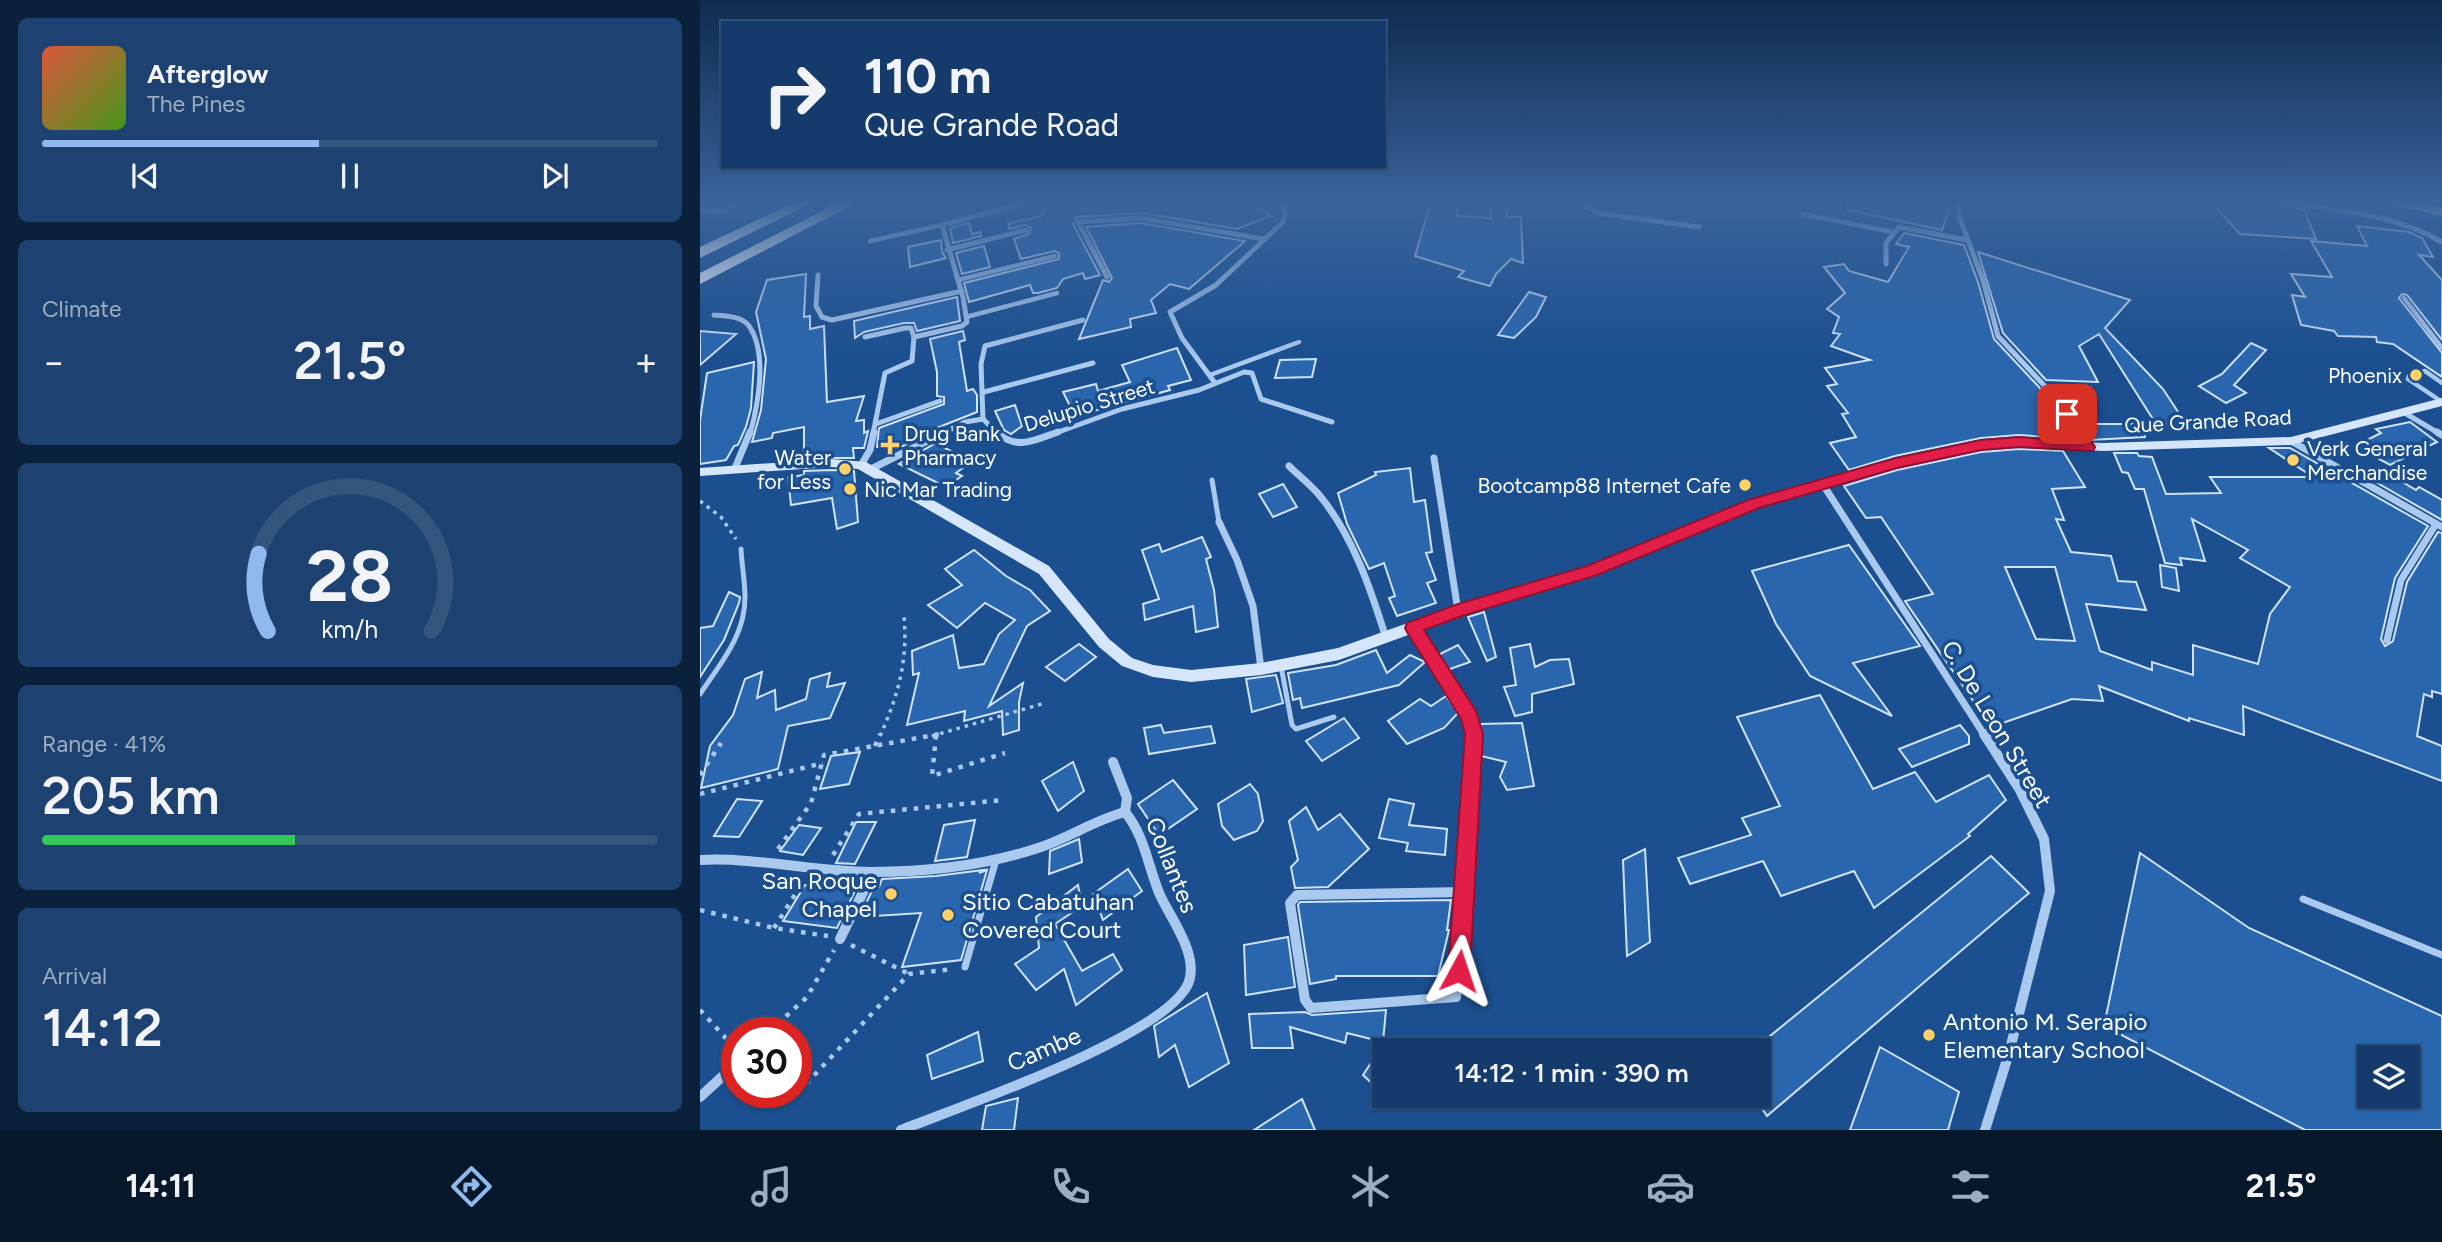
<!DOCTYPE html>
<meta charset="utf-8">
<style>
body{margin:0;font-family:Figtree,sans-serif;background:#1d4271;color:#f1f3f6;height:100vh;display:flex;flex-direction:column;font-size:26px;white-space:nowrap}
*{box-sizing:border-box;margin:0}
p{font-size:23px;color:#9dadc1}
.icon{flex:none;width:38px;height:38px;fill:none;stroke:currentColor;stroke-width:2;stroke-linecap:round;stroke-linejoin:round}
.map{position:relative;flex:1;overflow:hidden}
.side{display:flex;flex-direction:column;gap:18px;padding:18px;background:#0b203b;width:700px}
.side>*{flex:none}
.top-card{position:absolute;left:21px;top:21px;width:665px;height:147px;border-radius:0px;box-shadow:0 2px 5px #0004,0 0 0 2px #33557e;background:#143b6b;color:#f1f3f6;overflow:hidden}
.buttons{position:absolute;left:1657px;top:1045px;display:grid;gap:14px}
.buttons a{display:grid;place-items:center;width:63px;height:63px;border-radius:0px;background:#143b6b;box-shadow:0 2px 5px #0004,0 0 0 2px #33557e;font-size:35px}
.speed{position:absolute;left:21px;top:1017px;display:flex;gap:14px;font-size:35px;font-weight:700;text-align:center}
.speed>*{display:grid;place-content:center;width:91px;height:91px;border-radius:50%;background:#143b6b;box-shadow:0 2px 5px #0004,0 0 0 2px #33557e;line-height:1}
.speed .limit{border:10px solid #d22;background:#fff;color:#111}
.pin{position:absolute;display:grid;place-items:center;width:60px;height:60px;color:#fff;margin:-30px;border-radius:14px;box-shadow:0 4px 10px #0006}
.me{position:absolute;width:77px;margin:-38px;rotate:5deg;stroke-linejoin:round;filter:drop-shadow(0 0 5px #0008)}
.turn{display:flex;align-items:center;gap:24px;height:147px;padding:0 28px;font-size:32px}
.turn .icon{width:91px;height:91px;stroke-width:2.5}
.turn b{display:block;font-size:49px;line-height:60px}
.big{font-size:52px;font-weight:600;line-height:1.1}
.side .card{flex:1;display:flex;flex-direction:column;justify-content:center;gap:10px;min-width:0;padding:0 24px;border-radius:10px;background:#1d4271}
.side .dial{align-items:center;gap:0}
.dial svg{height:182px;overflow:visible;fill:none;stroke:#33557e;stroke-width:7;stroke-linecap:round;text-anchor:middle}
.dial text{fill:#f1f3f6;stroke:none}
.song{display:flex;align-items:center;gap:21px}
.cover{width:84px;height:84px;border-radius:10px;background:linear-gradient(135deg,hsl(10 70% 55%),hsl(100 70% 35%))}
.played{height:7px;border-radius:4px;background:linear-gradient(90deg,#90b9f0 45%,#33557e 45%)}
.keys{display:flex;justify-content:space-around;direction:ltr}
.heat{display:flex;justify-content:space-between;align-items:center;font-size:38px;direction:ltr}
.charge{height:10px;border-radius:5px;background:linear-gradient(90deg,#34c759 41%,#33557e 0)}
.trip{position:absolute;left:672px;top:1038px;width:399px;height:70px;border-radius:0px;background:#143b6b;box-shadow:0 2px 5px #0004,0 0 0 2px #33557e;font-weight:600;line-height:70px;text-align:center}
.menu{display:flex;height:112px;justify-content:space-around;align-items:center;background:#08182b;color:#9dadc1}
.menu .icon{width:49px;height:49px}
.menu .on{color:#90b9f0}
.menu b{font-size:32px;color:#f1f3f6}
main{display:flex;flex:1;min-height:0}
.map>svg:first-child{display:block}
</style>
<main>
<section class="side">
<div class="card">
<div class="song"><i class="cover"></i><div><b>Afterglow</b><p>The Pines</p></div></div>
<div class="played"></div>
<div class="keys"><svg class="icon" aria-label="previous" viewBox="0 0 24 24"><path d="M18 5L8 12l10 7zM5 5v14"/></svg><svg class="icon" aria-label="pause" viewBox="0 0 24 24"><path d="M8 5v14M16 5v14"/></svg><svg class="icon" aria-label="next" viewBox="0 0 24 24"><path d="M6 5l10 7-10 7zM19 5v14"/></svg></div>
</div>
<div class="card"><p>Climate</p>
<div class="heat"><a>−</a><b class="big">21.5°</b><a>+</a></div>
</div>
<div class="card dial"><svg viewBox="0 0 100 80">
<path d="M14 69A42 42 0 1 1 86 69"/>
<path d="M14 69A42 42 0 0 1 10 35" stroke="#90b9f0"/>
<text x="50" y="56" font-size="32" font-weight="700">28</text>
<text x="50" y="72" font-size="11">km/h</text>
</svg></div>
<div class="card"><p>Range · 41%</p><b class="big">205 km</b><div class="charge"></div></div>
<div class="card"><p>Arrival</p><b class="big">14:12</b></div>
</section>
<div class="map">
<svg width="1742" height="1130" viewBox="0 0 1742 1130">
<rect width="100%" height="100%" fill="#1b4f8f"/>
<g fill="#2a66ad" stroke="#cfe3fa" stroke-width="2" fill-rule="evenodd">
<path d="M346,202H554L570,216L537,229L442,213L377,217L373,224L400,275L385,279L383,273L363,279L357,288L338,293H333L330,285L269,302L264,283L359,259V253L355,251L321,259L314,239L329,234L331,228L325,225L310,229L308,224L341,216Z"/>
<path d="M731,202H757L758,216L791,218V202H806L807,217H821L823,263L811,259L796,274L790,286L758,277L764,271L715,256Z"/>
<path d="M1148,202H1252L1242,230L1147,210Z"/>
<path d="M1511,202H1570L1604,210L1616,239L1540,234Z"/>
<path d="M269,223L272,234L280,232L281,236L253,243L250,228Z"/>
<path d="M441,223L545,241L489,289L470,284L451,300L456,313L430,319L431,327L379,339L403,280L409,282L412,278L386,227Z"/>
<path d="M1657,226L1709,232L1722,238L1733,257L1719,255L1742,280V340L1707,295L1702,294L1699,298L1742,353V377L1693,344L1677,342L1676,337L1638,336L1634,331L1601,325L1592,295L1605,297L1591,274L1632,277L1611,241L1667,246Z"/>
<path d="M1204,233L1264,245L1278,282L1294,339L1339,387L1375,439L1319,435L1281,438L1195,456L1149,470L1130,443L1156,437L1142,414L1148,413L1127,386L1137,384L1125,368L1170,360L1131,346L1140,334L1133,333L1139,317L1127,309L1145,293L1124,267L1144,264L1149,271L1188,282L1209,247L1196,244Z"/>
<path d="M241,240L242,252L246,258L210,267L208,247Z"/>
<path d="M284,246L290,267L262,274L256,253Z"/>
<path d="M1278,252L1430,300L1405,328L1463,389L1486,424H1456L1399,334L1379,346L1398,382L1346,380L1303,333Z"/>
<path d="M106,274L104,317L110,316V329L124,326L127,402L164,396L156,421L164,420V433L168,431L164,448H153L154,458H104V427L73,433L72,438L52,442L61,410L66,359L56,312L67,280Z"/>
<path d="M829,292L846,297L836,317L814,338L798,335Z"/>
<path d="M257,297L260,321L217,331L214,323H204L164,332L155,338L154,321Z"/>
<path d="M0,331L36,334L0,365Z"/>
<path d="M263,331L265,340L259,342L267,391L273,389L277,395V412L219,435L222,436L203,446L177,447L179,428L244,404V397L237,396V372L230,339Z"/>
<path d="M1551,343L1566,350L1534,385L1546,393L1526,403L1499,386L1522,374Z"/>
<path d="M477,348L491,380L468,386L470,390L375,416L363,392L396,384L398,391L430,382L422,365Z"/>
<path d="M616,359L612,377L575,378L580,360Z"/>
<path d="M54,362L51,408L46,427L38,445L34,446L26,460L0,464V420L7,373Z"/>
<path d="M315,405L322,426L311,434L304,430L295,411Z"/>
<path d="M1391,418L1394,424H1445V437L1390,440L1376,419Z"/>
<path d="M1710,422L1737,442L1690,465L1655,446L1681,433L1676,429Z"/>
<path d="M236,443L271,462L256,473L262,476L246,487L199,464Z"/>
<path d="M1569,448H1590L1728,526L1695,578L1681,639L1685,646L1693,641L1707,582L1738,532L1742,533V694L1732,691V697L1724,694L1717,736L1742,746V781L1543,706L1544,735L1489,718V721L1399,686L1403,701L1372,699L1291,727L1205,601L1233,594L1181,517L1166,518L1144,486L1197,470L1281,452L1319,449L1363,451L1385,487L1352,489L1364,520L1356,519L1371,552L1411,556L1418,581L1436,582L1446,610L1386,604L1400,651L1452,670V662L1493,675V645L1558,664L1570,614L1590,587L1540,558L1548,550L1492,519L1505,561L1480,558L1482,565L1465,563L1444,489H1435L1428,473L1422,472L1414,453H1437L1439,456L1452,457L1466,494L1521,493L1510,477H1613ZM1305,567H1355L1375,641L1336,639Z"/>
<path d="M1677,467L1716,490L1719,487L1742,500V520L1665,476Z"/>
<path d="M710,468L714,502L725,500L732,552L726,553L736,580L727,583L736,603L697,616L689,598L695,596L684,563L669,569L667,565L647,524L638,493L676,475L675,472Z"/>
<path d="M131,470L154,471L158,522L137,529L132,498L91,505L88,477L104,475V471Z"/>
<path d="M583,484L597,507L573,517L559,494Z"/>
<path d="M502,537L511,557L506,559L514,590L518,627L496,632L493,606L445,620L443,604L459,599L442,550L459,544L462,552Z"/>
<path d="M1149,545L1220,646L1153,663L1192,716L1110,676L1076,624L1052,571Z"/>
<path d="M274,550L306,576L330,590L350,611L327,626L289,706L323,683L319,702V730L303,735L302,711L264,721L265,711L207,725L219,673L213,675L212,651L253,635L259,668L284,664L299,634L315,620L285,603L257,628L228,605L262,585L245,569Z"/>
<path d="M1460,565L1476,568L1479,591L1462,587Z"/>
<path d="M29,592L40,597L39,603L24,640L0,677V628L13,626Z"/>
<path d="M784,612L796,657L787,661L768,617Z"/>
<path d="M379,644L396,657L365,681L346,667Z"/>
<path d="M830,644L835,667L850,660L869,659L874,684L832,694V712L815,716L804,687L816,685L810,648Z"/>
<path d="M758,645L770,662L747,670L738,655Z"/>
<path d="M676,650L687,673L710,655L725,662L699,685L602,708L600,698L593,700L588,673L636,665Z"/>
<path d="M62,672L57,698L75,690L76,710L106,699L110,679L130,673L127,687L145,683L130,718L88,726L78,769L1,788L10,746L33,715L45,679Z"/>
<path d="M576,675L583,703L552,712L546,679Z"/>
<path d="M1120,695L1173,789L1215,772L1236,802L1289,775L1306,800L1268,834L1270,836L1174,908L1154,871L1081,896L1063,861L990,884L978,858L1051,835L1042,818L1080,806L1037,717Z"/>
<path d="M746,696L758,713L744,728L707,744L688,721L720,699L731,706Z"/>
<path d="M644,718L659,738L622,761L606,741Z"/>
<path d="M822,723L834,786L807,790L800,777L806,762L781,756L780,724Z"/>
<path d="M461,725L464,733L511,726L515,743L449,754L444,728Z"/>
<path d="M1260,725L1269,736V744L1212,767L1199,749Z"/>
<path d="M160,752L149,784L120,789L131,756Z"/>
<path d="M373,762L384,791L358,811L342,781Z"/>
<path d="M473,780L497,809L459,835L438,804Z"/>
<path d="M550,784L558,794L563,821L557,831L534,840L522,826L518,804Z"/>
<path d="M37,799L62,801L39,837L14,836Z"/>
<path d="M689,799L714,804L709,825L747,829L745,855L706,851L708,843L679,838Z"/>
<path d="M606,807L618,830L640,814L669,849L628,887L595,888L591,867L598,860L589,821Z"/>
<path d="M275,820L267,857L235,861L244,825Z"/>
<path d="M156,822H176L155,864L136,863Z"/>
<path d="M99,825L121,828L103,855L80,851Z"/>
<path d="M379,839L382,862L349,874L350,851Z"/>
<path d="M945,849L950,942L927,956L923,860Z"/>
<path d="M1440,853L1549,928L1742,1016V1130H1605L1404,1026ZM1670,1057H1708V1096H1670Z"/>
<path d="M1291,856L1329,893L1067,1116L1059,1104V1045Z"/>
<path d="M428,869L442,891L403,920L393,894Z"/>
<path d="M283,870L279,873L287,870L261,960L202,967L221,913L159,917L174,887H179L182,879L236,876Z"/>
<path d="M129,877L148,879L146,884L158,885L137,928L83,921L105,885L124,887Z"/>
<path d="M378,885L382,906L355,924L382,971L413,954L422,970L376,1005L364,969L336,990L315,964L339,948L336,917Z"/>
<path d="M751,900L747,930H749L738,976H636V979L610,984L598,905L600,902Z"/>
<path d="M588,937L595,987L546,995L544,945Z"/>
<path d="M507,993L529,1063L489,1087L475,1045L459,1057L454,1026Z"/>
<path d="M686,1010L683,1042L647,1033L645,1043L590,1027L593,1048H552L549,1014L605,1012L612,1015Z"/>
<path d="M278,1032L283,1061L232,1079L227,1055Z"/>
<path d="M684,1043V1078L678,1089L663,1075Z"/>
<path d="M1180,1047L1259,1092L1248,1130H1150Z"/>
<path d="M318,1098L314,1130H282L286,1106Z"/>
<path d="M602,1099L615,1130H554Z"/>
</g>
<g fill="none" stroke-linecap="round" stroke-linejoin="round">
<g stroke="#a9c9ee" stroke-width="3.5" stroke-dasharray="3.5 5" stroke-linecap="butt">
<path d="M0,501L21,517L36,539"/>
<path d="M180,736C198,696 208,661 204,617"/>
<path d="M232,736L345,703"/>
</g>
<g stroke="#a9c9ee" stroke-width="4.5" stroke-dasharray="4.5 7" stroke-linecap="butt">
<path d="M236,735L232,776L305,753"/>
<path d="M175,746L180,734"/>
<path d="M0,775L21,743"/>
<path d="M0,794L123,763"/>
<path d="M78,849L111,803L124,755L240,734"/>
<path d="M133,855L159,814L303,800"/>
<path d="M0,910L74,928L128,936"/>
<path d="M74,928L103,882"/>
<path d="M151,945L209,974"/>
<path d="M0,1010L35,1048"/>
<path d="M69,1032L107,997L134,950"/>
<path d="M82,1092L91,1100L209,974L253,969"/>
</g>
<g stroke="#a9c9ee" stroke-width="4.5">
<path d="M1103,214L1192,232"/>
<path d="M170,241L242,225"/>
<path d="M258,280L355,256"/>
<path d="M266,317L357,293"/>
<path d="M1721,372L1725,371L1742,383"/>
<path d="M510,375L599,342"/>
<path d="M1709,376L1708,379L1742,402"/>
</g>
<g stroke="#a9c9ee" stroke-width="5">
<path d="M512,480L519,522"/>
<path d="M581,666L592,725L596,729L634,717"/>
<path d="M0,694C16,670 37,645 43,616C48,594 42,571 41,549"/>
</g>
<g stroke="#a9c9ee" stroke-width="7">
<path d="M1603,899L1742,955"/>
<path d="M265,967L296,860"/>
</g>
<path stroke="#a9c9ee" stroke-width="4.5" d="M1704,298L1742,348"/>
<g stroke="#a9c9ee" stroke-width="5">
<path d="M878,202L898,213L999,227"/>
<path d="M1259,202V216L1283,280L1298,336L1356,398L1379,434"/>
<path d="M1589,202C1641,211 1696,215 1742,242"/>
<path d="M0,210L19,212L41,202"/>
<path d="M247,250L326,230"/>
<path d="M1186,264V243L1199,227L1267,240"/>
<path d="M118,275L116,306L122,317L132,320L262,291"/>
<path d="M407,277L378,222L441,218L564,239"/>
<path d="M14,315C25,316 42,316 49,326C68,353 58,405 50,434"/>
<path d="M165,337L205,328H211L214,337L212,361L185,373L173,434"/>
<path d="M214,337L262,326L267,322L263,297L242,225L330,202"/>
<path d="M515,383L482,338L470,312L516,285L582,223L586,214L580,202"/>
<path d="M284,392L393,363"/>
<path d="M1703,412L1740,434"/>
<path d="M283,419L281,364L285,346L383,320"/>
<path d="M176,424L240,401"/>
<path d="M242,434L265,422L283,419L298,434"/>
<path d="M353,434L422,409L499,390L544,372L552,373L561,399L632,422"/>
</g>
<g stroke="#a9c9ee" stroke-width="7">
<path d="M296,432C317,451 335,440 358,432"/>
<path d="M1378,432L1388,447"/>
<path d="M1737,432L1742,435"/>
<path d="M1591,441L1742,527"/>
<path d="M734,458L758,611"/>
<path d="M161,465L170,450L174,432"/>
<path d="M589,466C599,476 611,485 620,496C653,536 671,590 686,638"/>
<path d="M35,468L50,432"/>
<path d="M169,470L245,432"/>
<path d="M1122,483L1285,736"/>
<path d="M519,522L537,560L553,606L561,669"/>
<path d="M713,628L769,717L774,736"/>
<path d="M1687,640L1701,580L1736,524"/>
</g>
<g stroke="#a9c9ee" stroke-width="10">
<path d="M1284,734L1320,790L1344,839L1350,891L1309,1053L1285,1130"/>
<path d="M413,762L427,798L425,812"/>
<path d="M0,860C58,857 114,872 171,872C227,872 288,865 341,847C370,837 395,820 425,812"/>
<path d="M766,892L756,997L611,1008L605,1000L590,903L597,895Z"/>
<path d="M766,892L774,734"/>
<path d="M140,939L173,872"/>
<path d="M0,1097L37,1063"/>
<path d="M201,1130C259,1107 464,1037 488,984C500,956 471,919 460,895C448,867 445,836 425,812"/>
</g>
<path fill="#d6e6fa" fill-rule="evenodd" d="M1742,398V406L1591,445L1403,451L1319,446L1281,449L1196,467L1059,507L897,575L761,616L639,660L561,675L491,682L453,677L422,666L399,647L339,574L158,469L131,467L0,476V468L131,459L166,462L349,566L409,639L432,658L453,665L491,670L561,663L638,648L758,605L888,567L1049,501L1196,459L1281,441L1319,438L1403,443L1591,437Z"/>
<g fill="#fff" fill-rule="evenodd">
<path d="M95,202H114L0,258V247Z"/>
<path d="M140,202H158L0,284V273Z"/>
<path d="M1690,202H1717L1742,208V216L1692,205Z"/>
</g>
</g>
<linearGradient id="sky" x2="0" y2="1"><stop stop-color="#0f2b4f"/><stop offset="0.56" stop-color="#39639b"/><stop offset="1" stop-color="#39639b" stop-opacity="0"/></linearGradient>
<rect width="1742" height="360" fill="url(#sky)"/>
<path fill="#e11d48" stroke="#92132f" stroke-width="2" d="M1367,410L1371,411L1395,447L1393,451L1319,447L1281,450L1197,468L1059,508L897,575L762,616L724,630L776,711L783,734L770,971L766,978L759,981L751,978L748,971L765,734L761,719L707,632L705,628L707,623L758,604L887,566L1048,500L1196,458L1281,440L1319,437L1377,442L1360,414Z"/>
<g fill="#ffd166" stroke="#1b4f8f" stroke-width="2.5">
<circle cx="1716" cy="375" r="7"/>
<path d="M186.5 434.5h7v7h7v7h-7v7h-7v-7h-7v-7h7z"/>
<circle cx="1593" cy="460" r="7"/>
<circle cx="145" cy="469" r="7"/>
<circle cx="1045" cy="485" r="7"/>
<circle cx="150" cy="489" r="7"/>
<circle cx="191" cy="894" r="7"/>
<circle cx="248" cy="915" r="7"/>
<circle cx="1229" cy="1035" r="7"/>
</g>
<g text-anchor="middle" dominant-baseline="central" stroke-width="7" stroke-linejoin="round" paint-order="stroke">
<g font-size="21" fill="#fff" stroke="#1b4f8f" text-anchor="end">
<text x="1702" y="375">Phoenix</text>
<text x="204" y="433" text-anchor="start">Drug Bank<tspan x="204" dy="24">Pharmacy</tspan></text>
<text x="1607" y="448" text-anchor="start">Verk General<tspan x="1607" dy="24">Merchandise</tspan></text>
<text x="131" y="457">Water<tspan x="131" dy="24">for Less</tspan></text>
<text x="1031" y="485">Bootcamp88 Internet Cafe</text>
<text x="164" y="489" text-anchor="start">Nic Mar Trading</text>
</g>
<g font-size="21" fill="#fff" stroke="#1b4f8f">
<text transform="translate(389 405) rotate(-17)">Delupio Street</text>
<text transform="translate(1508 421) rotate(-3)">Que Grande Road</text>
</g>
<g font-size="24" fill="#fff" stroke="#1b4f8f">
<text transform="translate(1297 724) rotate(59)">C. De Leon Street</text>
<text transform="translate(472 865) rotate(68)">Collantes</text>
<text transform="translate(344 1049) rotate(-23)">Cambe</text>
</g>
<g font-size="24" fill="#fff" stroke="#1b4f8f" text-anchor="start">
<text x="177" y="880" text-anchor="end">San Roque<tspan x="177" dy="28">Chapel</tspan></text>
<text x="262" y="901">Sitio Cabatuhan<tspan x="262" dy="28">Covered Court</tspan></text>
<text x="1243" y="1021">Antonio M. Serapio<tspan x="1243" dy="28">Elementary School</tspan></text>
</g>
</g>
</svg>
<div class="buttons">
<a><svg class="icon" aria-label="layers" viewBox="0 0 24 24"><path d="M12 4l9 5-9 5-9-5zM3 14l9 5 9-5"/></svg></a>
</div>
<div class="speed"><div class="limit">30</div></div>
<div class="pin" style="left:1367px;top:414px;background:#d93025"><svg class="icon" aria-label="arrive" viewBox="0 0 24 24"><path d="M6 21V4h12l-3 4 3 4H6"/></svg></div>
<svg class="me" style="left:759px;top:971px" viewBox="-20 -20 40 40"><path d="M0-17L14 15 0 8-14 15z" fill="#e11d48" stroke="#fff" stroke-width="4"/></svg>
<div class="trip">14:12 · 1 min · 390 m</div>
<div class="top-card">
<div class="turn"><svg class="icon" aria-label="right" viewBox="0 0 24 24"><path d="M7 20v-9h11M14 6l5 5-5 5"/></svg><div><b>110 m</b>Que Grande Road</div></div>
</div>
</div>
</main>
<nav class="menu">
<b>14:11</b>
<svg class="icon on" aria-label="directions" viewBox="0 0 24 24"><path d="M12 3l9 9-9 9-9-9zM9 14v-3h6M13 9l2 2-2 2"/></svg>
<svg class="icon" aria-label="music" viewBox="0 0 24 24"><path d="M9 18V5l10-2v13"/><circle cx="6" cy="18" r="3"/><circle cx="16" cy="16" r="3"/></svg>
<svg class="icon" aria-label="phone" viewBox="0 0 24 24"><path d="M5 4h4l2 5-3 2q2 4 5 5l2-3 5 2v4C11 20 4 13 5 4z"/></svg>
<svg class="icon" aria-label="climate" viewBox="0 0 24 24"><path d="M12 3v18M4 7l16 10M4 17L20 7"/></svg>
<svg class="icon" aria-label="car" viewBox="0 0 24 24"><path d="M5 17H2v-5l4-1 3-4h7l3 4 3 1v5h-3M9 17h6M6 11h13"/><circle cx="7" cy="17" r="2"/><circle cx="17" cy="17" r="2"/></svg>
<svg class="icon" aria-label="filters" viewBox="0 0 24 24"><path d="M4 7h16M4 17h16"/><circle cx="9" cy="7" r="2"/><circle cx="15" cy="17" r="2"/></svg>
<b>21.5°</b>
</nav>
